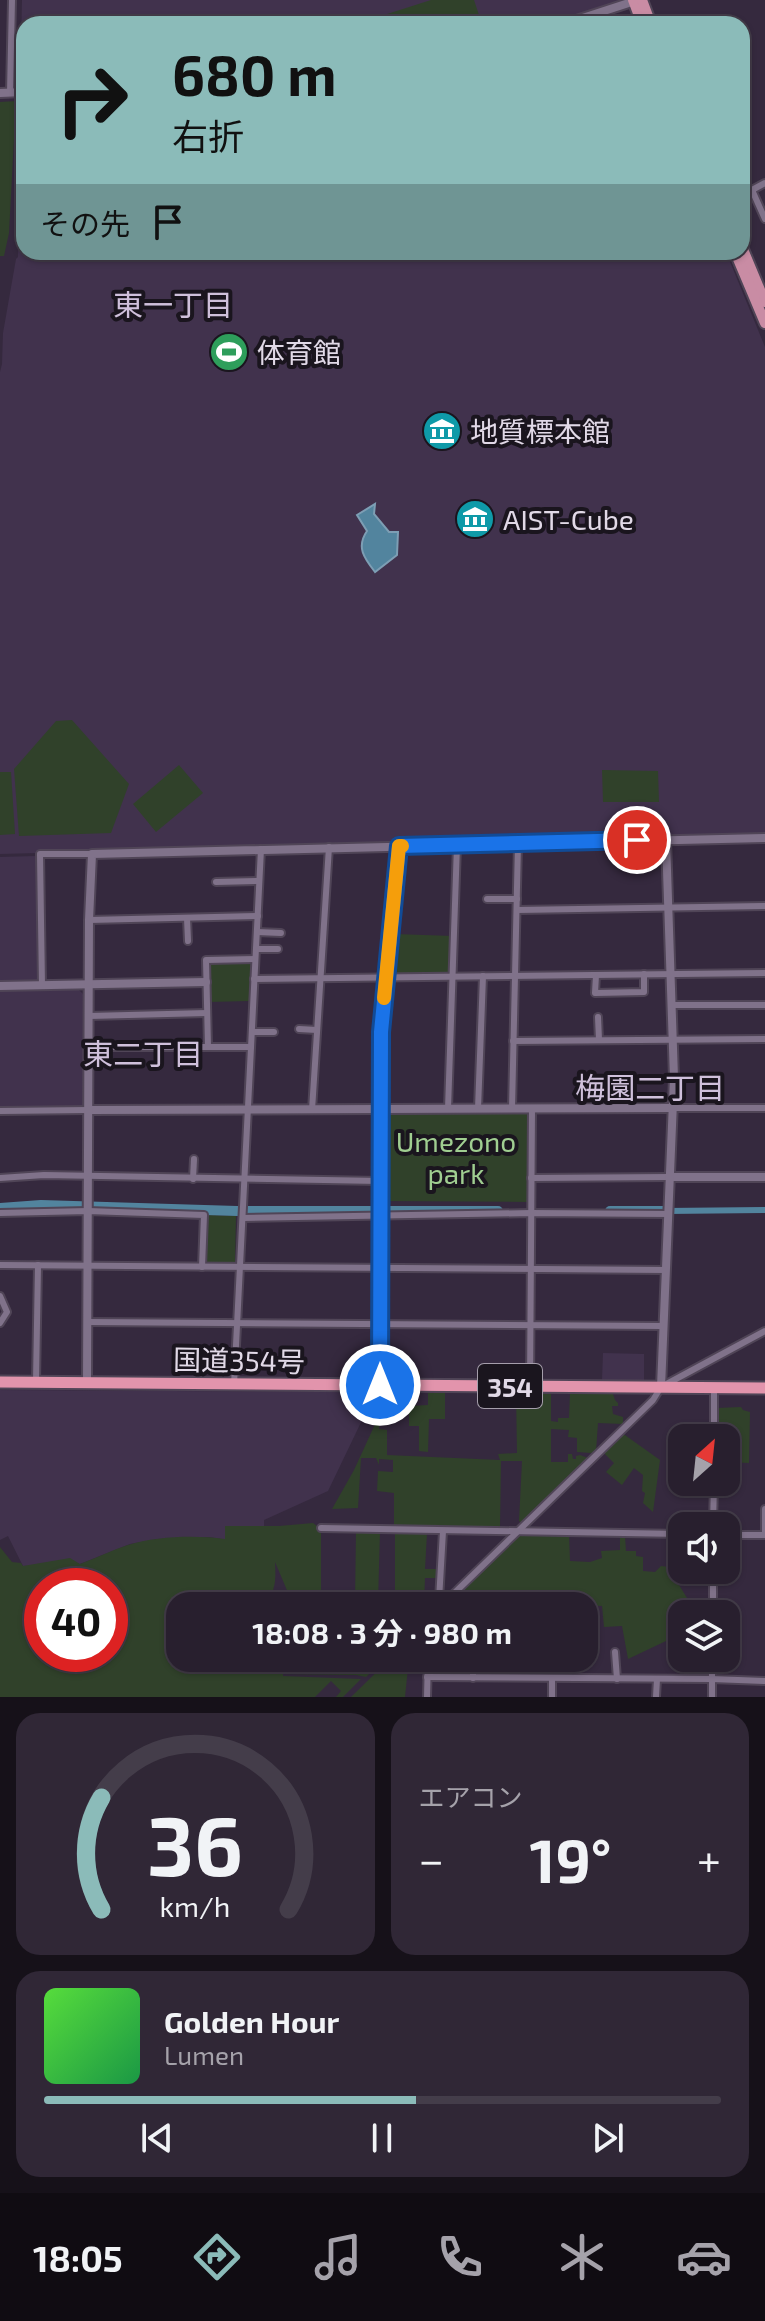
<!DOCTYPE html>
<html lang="ja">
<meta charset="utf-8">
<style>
body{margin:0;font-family:"Exo 2","Noto Sans JP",sans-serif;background:#302736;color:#f1f3f6;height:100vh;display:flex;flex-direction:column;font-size:30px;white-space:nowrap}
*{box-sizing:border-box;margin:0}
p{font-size:26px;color:#a5a2aa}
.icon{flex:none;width:44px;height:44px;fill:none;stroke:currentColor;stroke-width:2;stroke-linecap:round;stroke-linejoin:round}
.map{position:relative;height:1697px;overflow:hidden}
.sheet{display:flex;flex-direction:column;gap:16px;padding:16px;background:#161119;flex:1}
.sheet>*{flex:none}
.hud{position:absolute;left:16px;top:16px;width:734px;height:244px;border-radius:24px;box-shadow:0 2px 6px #0004,0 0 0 2px #443d4a;background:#8bbbb9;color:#111;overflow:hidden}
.needle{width:52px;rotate:27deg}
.tools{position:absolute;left:668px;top:1424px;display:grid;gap:16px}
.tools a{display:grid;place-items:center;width:72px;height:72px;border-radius:16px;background:#281f2e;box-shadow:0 2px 6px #0004,0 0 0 2px #443d4a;font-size:40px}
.speed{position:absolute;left:24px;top:1568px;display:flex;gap:16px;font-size:40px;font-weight:700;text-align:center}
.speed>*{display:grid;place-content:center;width:104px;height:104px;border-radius:50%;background:#281f2e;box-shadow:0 2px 6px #0004,0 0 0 2px #443d4a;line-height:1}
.speed .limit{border:12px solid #d22;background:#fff;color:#111}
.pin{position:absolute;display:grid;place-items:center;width:68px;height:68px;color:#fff;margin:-34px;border:4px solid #fff;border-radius:50%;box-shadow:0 2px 8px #0007}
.me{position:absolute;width:88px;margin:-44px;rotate:0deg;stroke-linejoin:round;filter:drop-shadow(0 0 6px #0008)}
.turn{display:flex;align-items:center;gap:28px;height:168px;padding:0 24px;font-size:36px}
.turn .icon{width:104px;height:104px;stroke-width:2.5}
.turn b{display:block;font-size:56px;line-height:68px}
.then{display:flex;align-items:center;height:76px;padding:0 24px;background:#0003;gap:16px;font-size:30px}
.big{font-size:60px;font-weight:700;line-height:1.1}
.sheet .tile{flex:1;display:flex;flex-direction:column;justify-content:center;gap:12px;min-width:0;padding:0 28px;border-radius:24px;background:#302736}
.sheet .dial{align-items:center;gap:0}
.dial svg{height:208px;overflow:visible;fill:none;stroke:#443d4a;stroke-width:7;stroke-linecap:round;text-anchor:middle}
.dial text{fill:#f1f3f6;stroke:none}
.song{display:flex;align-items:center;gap:24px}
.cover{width:96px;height:96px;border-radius:12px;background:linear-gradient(135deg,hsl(110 70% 55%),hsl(140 70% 35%))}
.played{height:8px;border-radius:4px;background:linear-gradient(90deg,#8bbbb9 55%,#443d4a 55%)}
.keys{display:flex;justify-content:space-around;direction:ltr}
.heat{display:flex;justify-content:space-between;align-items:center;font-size:44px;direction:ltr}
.sheet .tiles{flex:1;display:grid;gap:16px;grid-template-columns:1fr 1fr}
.tile:last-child{grid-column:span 2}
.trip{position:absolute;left:166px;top:1592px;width:432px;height:80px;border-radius:24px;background:#281f2e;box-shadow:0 2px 6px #0004,0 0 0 2px #443d4a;font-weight:700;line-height:80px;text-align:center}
.tab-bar{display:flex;height:128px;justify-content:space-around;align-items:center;background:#100c12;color:#a5a2aa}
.tab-bar .icon{width:56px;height:56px}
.tab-bar .current{color:#8bbbb9}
.tab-bar b{font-size:36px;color:#f1f3f6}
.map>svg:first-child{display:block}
</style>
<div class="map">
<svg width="765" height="1697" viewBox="0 0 765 1697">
<rect width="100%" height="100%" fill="#35293e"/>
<g fill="#41324d">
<path d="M22,0H621L549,24H24V87L20,88Z"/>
<path d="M20,100H24V252H726L765,347V834L0,854V372L2,364L3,333L16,259L18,257Z"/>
<path d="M36,856L38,980L0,982V857Z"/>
<path d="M78,989L84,995V1105L81,1108H0V991Z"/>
<path d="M603,1353L644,1354V1380H602Z"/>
<path d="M0,1390L365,1392V1414L328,1491L264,1520V1526H226V1540L209,1537L158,1539L130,1544L80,1564L23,1566L8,1536L0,1540Z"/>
</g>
<g fill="#30412a" fill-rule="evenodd">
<path d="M431,0H474L482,24H356Z"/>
<path d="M16,101L9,233L4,256H0V102Z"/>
<path d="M72,720L129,784L111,833L19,836L14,769L56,721Z"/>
<path d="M179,765L203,793L156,832L133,804Z"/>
<path d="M602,770L658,771L659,802H603Z"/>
<path d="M0,772H11L15,834L0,835Z"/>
<path d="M395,934L453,936L450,974H391Z"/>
<path d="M208,962L251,963L249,1001L209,1002Z"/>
<path d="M389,1112L529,1113V1202L383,1201V1117Z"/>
<path d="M207,1215L236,1216L235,1265L205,1264Z"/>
<path d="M428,1393H445V1419H429L428,1452L419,1451V1426H409V1406L428,1405Z"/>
<path d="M516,1393L551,1394V1421L558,1422V1418H569L570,1393L613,1394L615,1400L618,1403V1406H612L613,1414L623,1417V1424L598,1423L596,1451L591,1453L577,1452V1438L568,1437L569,1430L551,1429V1462H568V1454H572L573,1459H576V1456L580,1455L588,1458L523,1524L519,1521L522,1461H501L500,1528L394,1526V1493L377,1491L378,1471L393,1472V1460L379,1459V1465L376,1458H361L358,1508L332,1509L354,1470L377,1420L380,1422L379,1429L387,1430V1455L500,1460L498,1454L517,1453Z"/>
<path d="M741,1407L743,1410L750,1412L749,1463L726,1462V1442H730L728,1432H721L719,1438H716L717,1408Z"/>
<path d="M622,1433L660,1460L653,1512L643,1503L645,1493L642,1491L643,1475L634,1468L622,1485L606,1472L614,1463L603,1452Z"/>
<path d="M313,1523L321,1529V1603L355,1602L356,1531H380L378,1603L395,1596V1531L427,1533L425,1569H436V1563H438V1578H425L424,1605H438L281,1606L289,1595L275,1562C276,1580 276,1591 264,1606H180V1658H386L366,1677L356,1675L283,1674V1676L361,1679L343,1697H336L341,1691L331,1681L315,1697H0V1547L12,1562L21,1563L23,1566L70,1558L80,1564C96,1558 112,1550 128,1545C157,1536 196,1535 225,1539V1526H279ZM42,1586H110V1654H42Z"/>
<path d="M519,1533H569L570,1561L590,1562L602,1558L601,1551L620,1550V1536H625L626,1551H636V1556L643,1557V1571L655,1572L661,1566L669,1567L670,1574L680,1576L684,1580L679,1585L697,1614H682V1629L666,1641L628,1659L622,1626L604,1627L602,1606L535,1604L534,1606H517L516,1604H498L497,1606H444Z"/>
<path d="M391,1658H409L405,1697H351Z"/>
</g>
<path fill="#52849e" stroke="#7d9eb4" stroke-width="2" d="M375,504L374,514L389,532H398L397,555L375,572C364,558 356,547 367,531L357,515Z"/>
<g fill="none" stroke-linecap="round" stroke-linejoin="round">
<path stroke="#52849e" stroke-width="6" d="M665,1211L765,1210"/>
<g stroke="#52849e" stroke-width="10">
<path d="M0,1208L41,1205L237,1211H498"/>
<path d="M610,1211H664"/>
</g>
<g stroke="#504557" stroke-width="10">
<g id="minor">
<path d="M10,93L12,0"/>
<path d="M765,183L752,190L765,219"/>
<path d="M216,882L259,881"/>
<path d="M487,899H517"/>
<path d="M517,910L765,906"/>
<path d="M187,918L188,941"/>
<path d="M89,920L258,916"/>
<path d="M257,932L281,933"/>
<path d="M256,949H278"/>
<path d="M596,975L595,993L644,992V974"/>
<path d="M254,979L765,973"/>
<path d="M42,986L40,854H92"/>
<path d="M673,1005H765"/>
<path d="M89,1016L207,1013"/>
<path d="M598,1017L599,1040"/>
<path d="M299,1029L317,1030"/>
<path d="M252,1032H274"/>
<path d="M513,1041L765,1039"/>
<path d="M88,1047H251"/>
<path d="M208,1047L206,960L255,959"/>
<path d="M673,1108H765"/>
<path d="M448,1109L457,845"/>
<path d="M478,1109L483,976"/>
<path d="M512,1109L518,843"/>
<path d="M312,1110L329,847"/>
<path d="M0,1111L89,1110"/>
<path d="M0,1178L44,1175L380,1181"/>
<path d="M531,1178L670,1177"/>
<path d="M193,1179L194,1159"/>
<path d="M0,1213L88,1211L204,1215L202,1267"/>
<path d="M243,1218L531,1213L669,1214"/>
<path d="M0,1265L666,1270"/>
<path d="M0,1296L7,1312L0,1323"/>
<path d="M87,1322L664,1326"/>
<path d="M36,1382L38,1265"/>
<path d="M234,1385L261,849"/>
<path d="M530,1387L532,1109"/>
<path d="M714,1438V1388"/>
<path d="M713,1526L714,1482"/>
<path d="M321,1528L682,1534"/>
<path d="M726,1535H765"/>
<path d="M765,1535V1509"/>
<path d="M442,1604L439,1600L443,1531"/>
<path d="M441,1606L653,1400L661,1387L765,1331"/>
<path d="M713,1614V1570"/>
<path d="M615,1652L617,1679"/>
<path d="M427,1677L712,1679L765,1681"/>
<path d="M473,1678V1658"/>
<path d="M427,1697L428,1658"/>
<path d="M552,1697V1679"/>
<path d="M656,1697L657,1679"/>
<path d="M712,1697V1658"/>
</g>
</g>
<g stroke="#504557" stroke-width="12">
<g id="tertiary">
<path d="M564,24L638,0"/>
<path d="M0,93L24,92"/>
<path d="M0,986L206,982"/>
<path d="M89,1110L673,1108"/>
<path d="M670,1177H765"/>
<path d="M87,1383L89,920L92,854L765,838"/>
<path d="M380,1385L381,1032L399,846"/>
<path d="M661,1387L674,1078L666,840"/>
</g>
</g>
<g stroke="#504557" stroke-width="14">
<g id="primary">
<path d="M633,0L642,24"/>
<path d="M642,0L651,24"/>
<path d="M742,247L765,302"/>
<path d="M735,252L765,323"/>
</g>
</g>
<g stroke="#504557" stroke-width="15">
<path id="trunk" d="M0,1382L765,1388"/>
</g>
<use href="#minor" stroke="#80728a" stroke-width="6"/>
<use href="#tertiary" stroke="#80728a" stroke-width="8"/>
<use href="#primary" stroke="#c98ca4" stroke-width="10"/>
<use href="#trunk" stroke="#e294ac" stroke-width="11"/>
</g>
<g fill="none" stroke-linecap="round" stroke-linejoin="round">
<g stroke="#114b97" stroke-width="20">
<path id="route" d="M380,1385L381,1032L399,846L637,840"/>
</g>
<use href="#route" stroke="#1a73e8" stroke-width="14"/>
<path stroke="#f59e0b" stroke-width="14" d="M384,998L399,846H402"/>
</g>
<defs>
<g id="stadium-disc" transform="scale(2)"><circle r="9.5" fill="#2e9e5b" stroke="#1a151e"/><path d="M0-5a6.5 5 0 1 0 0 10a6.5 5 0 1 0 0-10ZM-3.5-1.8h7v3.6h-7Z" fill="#fff"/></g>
<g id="museum-disc" transform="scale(2)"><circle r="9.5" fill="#0f9aa8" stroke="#1a151e"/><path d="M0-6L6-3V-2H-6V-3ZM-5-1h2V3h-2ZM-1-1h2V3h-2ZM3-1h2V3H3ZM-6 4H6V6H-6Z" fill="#fff"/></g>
</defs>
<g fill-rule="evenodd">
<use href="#stadium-disc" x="229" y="352"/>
<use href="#museum-disc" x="442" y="431"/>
<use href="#museum-disc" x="475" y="519"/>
</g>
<g text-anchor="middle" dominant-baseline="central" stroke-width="8" stroke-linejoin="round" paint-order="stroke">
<rect fill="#1a151e" stroke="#a59eab" stroke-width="2" x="478" y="1364" width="64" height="44" rx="6"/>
<g font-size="26" font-weight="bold" fill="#e1d9e7">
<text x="510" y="1386">354</text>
</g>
<g font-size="28" fill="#e1d9e7" stroke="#1a151e" text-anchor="start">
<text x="257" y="352">体育館</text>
<text x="470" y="431">地質標本館</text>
<text x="503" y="519">AIST-Cube</text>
</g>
<g font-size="28" fill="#a0ce91" stroke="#1a151e">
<text x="456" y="1141">Umezono<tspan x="456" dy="32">park</tspan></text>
</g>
<g font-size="28" fill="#e1d9e7" stroke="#1a151e">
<text transform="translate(239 1360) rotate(1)">国道354号</text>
</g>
<g font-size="30" fill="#cfc0db" stroke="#1a151e">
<text x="173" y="304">東一丁目</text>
<text x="143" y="1053">東二丁目</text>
<text x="650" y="1087">梅園二丁目</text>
</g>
</g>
</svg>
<div class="tools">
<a><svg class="needle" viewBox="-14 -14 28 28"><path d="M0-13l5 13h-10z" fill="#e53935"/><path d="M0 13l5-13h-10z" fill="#a5a2aa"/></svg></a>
<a><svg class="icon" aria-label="sound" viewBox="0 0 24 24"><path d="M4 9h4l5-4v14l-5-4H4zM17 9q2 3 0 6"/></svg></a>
<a><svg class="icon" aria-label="layers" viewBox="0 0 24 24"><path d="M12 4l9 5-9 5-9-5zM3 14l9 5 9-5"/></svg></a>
</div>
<div class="speed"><div class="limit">40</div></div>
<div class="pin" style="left:637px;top:840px;background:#d93025"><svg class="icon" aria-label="arrive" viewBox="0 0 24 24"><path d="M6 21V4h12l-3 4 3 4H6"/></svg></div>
<svg class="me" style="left:380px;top:1385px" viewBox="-20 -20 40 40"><circle r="17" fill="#1a73e8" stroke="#fff" stroke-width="3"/><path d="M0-11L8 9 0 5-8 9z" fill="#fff"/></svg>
<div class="trip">18:08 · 3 分 · 980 m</div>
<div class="hud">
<div class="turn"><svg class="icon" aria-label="right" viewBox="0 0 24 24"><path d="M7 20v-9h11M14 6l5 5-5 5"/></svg><div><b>680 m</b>右折</div></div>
<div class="then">その先<svg class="icon" aria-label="arrive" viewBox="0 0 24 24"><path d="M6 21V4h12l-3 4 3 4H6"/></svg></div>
</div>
</div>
<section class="sheet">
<div class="tiles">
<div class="tile dial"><svg viewBox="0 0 100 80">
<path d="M14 69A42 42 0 1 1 86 69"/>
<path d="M14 69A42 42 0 0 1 14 26" stroke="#8bbbb9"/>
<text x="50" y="56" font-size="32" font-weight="700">36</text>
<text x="50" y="72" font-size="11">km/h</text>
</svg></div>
<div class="tile"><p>エアコン</p>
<div class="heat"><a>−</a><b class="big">19°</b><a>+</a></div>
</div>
<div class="tile">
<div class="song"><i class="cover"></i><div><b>Golden Hour</b><p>Lumen</p></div></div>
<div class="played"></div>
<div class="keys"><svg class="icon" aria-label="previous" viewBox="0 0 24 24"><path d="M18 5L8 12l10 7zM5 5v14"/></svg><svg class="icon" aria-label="pause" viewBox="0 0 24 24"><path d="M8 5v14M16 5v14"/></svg><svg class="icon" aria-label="next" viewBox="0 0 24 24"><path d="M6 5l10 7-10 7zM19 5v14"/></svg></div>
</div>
</div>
</section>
<nav class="tab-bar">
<b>18:05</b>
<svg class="icon current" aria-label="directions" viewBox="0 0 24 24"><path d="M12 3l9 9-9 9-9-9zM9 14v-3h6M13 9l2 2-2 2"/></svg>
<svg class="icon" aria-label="music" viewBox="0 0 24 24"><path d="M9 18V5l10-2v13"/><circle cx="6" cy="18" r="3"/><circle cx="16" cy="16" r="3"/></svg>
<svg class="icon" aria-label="phone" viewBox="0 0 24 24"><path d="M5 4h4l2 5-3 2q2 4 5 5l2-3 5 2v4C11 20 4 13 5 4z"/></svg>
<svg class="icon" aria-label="climate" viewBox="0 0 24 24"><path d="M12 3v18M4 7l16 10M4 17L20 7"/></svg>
<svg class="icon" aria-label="car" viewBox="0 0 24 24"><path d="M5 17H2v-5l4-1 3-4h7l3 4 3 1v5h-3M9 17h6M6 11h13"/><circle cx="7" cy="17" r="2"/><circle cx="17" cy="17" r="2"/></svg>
</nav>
